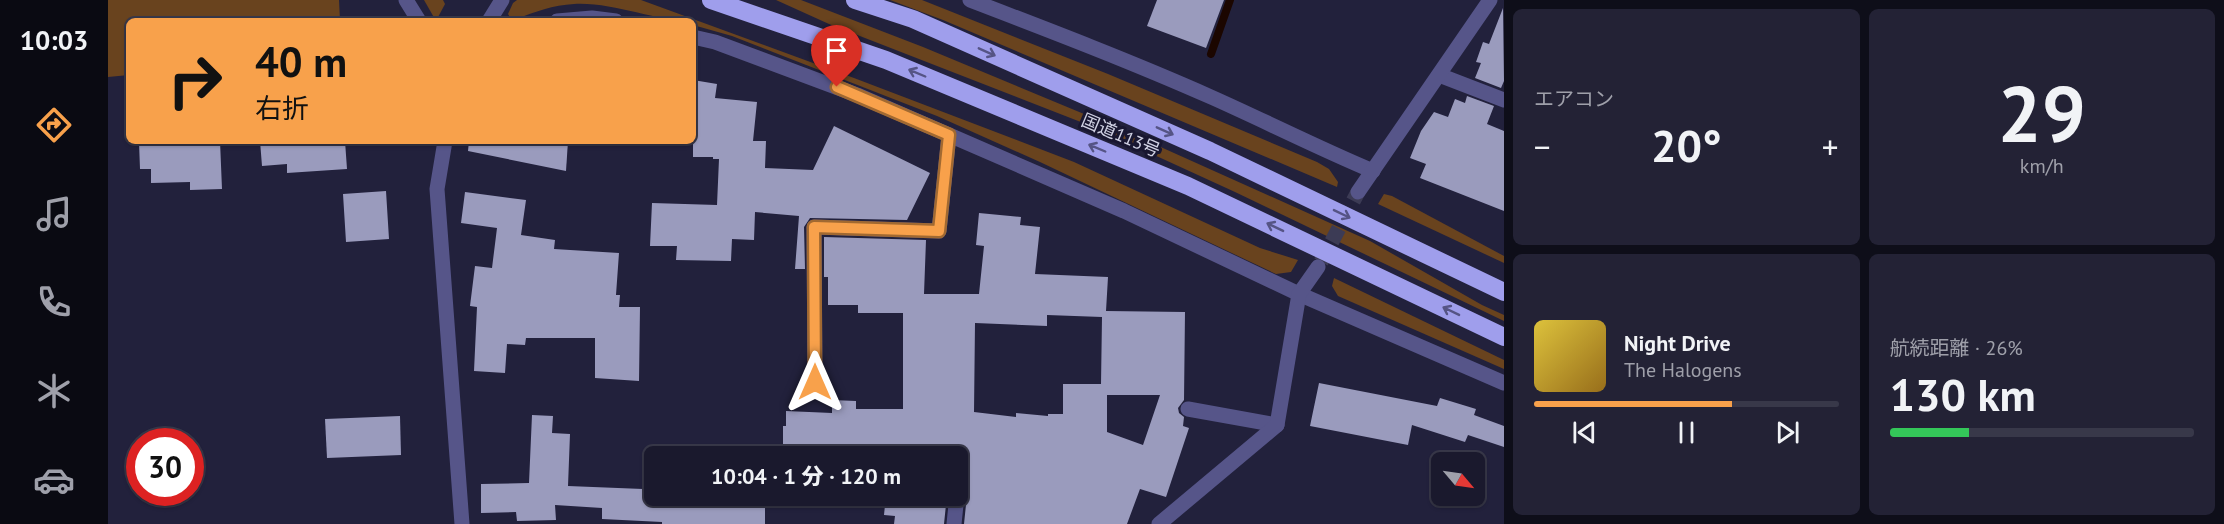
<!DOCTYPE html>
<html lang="ja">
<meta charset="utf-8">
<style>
body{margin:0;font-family:"PT Sans","Noto Sans JP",sans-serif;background:#232235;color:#f1f3f6;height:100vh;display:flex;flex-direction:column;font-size:22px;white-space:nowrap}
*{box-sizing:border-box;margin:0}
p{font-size:20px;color:#9fa0aa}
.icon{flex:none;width:33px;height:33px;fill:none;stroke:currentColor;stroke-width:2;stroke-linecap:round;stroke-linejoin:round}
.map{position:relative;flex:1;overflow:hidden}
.details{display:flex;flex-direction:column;gap:9px;padding:9px;background:#0e0e19;width:720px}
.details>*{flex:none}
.banner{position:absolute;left:18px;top:18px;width:570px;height:126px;border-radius:9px;box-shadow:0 2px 4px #0004,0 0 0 2px #383849;background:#f8a14b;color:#111;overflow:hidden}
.needle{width:39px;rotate:119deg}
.buttons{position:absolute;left:1323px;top:452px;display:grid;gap:12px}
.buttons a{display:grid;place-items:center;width:54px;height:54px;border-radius:9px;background:#1a192d;box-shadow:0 2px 4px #0004,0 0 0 2px #383849;font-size:30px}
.speed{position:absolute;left:18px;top:428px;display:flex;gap:12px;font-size:30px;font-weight:700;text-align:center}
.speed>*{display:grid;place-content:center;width:78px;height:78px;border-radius:50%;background:#1a192d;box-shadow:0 2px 4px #0004,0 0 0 2px #383849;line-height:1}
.speed .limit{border:9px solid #d22;background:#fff;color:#111}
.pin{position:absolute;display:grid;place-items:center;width:51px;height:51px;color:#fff;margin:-62px -26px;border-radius:50% 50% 50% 0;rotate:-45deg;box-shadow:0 0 6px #0007}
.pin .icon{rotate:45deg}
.me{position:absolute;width:66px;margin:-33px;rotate:0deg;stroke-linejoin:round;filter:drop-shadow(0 0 4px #0008)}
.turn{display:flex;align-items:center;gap:21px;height:126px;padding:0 30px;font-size:27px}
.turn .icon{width:78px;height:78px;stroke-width:2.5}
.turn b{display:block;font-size:42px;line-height:51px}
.big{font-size:45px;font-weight:800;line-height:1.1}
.details .widget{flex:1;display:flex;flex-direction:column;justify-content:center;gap:9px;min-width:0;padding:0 21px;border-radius:9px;background:#232235}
.details .dial{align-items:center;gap:0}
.dial b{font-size:78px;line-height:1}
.song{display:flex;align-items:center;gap:18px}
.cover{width:72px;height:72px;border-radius:9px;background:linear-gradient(135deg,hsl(50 70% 55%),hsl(40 70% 35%))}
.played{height:6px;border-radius:3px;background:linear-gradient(90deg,#f8a14b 65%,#383849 65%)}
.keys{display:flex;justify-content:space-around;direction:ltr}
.heat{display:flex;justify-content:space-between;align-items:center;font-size:33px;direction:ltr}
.charge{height:9px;border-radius:4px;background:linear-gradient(90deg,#34c759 26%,#383849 0)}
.details .tiles{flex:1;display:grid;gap:9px;grid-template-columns:repeat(2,1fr)}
.trip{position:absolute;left:536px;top:446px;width:324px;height:60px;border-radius:9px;background:#1a192d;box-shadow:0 2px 4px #0004,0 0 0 2px #383849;font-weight:800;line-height:60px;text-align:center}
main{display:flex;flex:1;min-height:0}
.dock{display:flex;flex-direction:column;width:108px;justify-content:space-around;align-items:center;background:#0a0a12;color:#9fa0aa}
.dock .icon{width:42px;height:42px}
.dock .current{color:#f8a14b}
.dock b{font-size:27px;color:#f1f3f6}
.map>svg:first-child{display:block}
</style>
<main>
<nav class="dock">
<b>10:03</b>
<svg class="icon current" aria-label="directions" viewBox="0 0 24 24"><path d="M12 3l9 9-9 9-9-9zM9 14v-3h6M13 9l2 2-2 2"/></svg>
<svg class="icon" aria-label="music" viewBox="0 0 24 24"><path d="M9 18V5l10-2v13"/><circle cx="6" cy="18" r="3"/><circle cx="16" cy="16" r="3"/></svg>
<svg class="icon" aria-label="phone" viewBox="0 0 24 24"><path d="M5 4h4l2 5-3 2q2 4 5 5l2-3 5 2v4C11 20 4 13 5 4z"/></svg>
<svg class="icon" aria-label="climate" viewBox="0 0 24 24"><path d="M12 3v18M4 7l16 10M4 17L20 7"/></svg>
<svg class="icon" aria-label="car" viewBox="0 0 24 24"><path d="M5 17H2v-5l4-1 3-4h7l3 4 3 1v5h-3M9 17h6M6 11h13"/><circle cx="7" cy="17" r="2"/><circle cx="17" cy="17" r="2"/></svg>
</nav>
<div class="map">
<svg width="1396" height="524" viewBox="0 0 1396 524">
<rect width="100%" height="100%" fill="#22213c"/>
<g fill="#69431e">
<path d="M0,0H231L232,21H21V75L0,77Z"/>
<path d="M316,0H335L337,4L328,21Z"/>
<path d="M409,0H533L746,78L966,162L1152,248L1190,260L1183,272L1168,274L932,162L829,116L624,36L585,25V21C545,21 506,2 466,4C445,5 427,12 408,19H403L400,14L405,3Z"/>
<path d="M668,0H693L815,47L1017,131L1262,241L1374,305L1396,315V321L1127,192L983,126L721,24Z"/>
<path d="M782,0H814L1000,74L1209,162L1221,169L1230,182L1229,187L835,20Z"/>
<path d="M1276,194L1284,196L1396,256V263L1270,204Z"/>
<path d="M1226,278L1396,360V369L1230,296L1224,286Z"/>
</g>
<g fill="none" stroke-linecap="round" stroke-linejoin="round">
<path stroke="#1b0600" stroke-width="8" d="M1103,54L1122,0"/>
</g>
<g fill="#9a9bbd" fill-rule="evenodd">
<path d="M1049,0H1116L1098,48L1039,26Z"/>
<path d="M1395,8L1396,81L1393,88L1367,78L1373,63L1368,62L1375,42L1381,44Z"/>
<path d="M585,80L609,84L607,98L649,102L645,141H658L657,168L705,170L726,126L822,173L799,220L702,218L696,227L697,269H687L691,216L647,212L646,240L624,239L623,261L568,260L569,246H542L544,203L609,205L611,159H605V157H585Z"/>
<path d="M1359,96L1386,106L1379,124L1396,131V211L1312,178L1318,164L1302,158L1313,131L1326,112L1340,117L1347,99L1357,103Z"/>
<path d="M112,141L114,189L82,190V182L43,183V169H32L31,142Z"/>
<path d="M152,141H237L239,169L179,173V164L154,166Z"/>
<path d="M361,141H460L458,171L360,151Z"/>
<path d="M278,191L281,239L238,242L235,194Z"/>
<path d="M357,192L418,200L413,235L447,240L446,249L511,253L508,295H512L511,307H532L531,381L487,378V338H418L417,345L399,344L397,373L366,371L369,307L362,306L367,266L384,268L389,228L353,223Z"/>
<path d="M871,213L913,217L912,225L932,227L927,274L1000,277L998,311L1077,312L1076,400L1070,408L1071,413L1076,417L1075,426L1081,428L1058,497L1032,489L1019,524H856L859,495L855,488L849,485V456H675V426H678V411L724,413V400L748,401V409H795V313H750V305H720V277H716V237L818,240L816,294H871L876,246L868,245ZM939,315L994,317L993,384H955V414H940V416L908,413V417L866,412L867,323L939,326ZM999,395H1052L1035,445L999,432Z"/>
<path d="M1211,383L1329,406L1332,398L1368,409L1366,415L1396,426V447L1360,435L1357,442L1304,425L1300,445L1202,426Z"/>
<path d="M424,415L445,416L444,433L462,434L460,486L535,489V495H657V524H554V522L494,519V508L447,505L448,520L409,521L408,512L373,513V484L421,483Z"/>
<path d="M292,416L293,455L219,458L217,419Z"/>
<rect x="675" y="495" width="32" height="8"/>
<path d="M778,495H839L836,524H786L787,516L776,515Z"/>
</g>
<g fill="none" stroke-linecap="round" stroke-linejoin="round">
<path stroke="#3c3b55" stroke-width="15" stroke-dasharray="15 8" stroke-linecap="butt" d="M1213,262L1250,192"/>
<g stroke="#565589" stroke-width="15">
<path d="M298,0L311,21"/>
<path d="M862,0C943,31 1024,62 1103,97C1157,121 1210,148 1265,171"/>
<path d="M381,21L394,0"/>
<path d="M449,21L484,18L508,21"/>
<path d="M585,37L607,42L749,95L1016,211L1191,294L1396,383"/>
<path d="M1331,75L1396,100"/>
<path d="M337,141L329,189L354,524"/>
<path d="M1250,192L1382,0"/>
<path d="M707,382L706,227L831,231L841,135"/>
<path d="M1080,409L1169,425"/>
<path d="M846,524L849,495"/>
<path d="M1051,524L1169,425L1191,294L1210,267"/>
</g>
<g stroke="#9f9eec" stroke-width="18">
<path d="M603,0L778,60L1080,186L1396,337"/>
<path d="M747,0L805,19L1102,151L1396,292"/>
</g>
</g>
<defs><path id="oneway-shaft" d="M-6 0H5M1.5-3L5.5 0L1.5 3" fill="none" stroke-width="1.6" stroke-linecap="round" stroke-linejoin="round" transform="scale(1.5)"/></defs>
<g stroke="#555485">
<use href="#oneway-shaft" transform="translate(879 52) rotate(24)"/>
<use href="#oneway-shaft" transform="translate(809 73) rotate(-157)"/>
<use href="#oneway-shaft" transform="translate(1057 131) rotate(24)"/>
<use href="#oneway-shaft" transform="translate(989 148) rotate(-157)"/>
<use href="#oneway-shaft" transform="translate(1234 214) rotate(26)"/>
<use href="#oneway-shaft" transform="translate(1167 227) rotate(-154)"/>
<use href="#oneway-shaft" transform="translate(1343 311) rotate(-154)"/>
</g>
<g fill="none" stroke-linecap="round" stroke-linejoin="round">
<g stroke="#a16931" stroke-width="15">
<path id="route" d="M707,382L706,227L831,231L841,135L729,87"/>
</g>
<use href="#route" stroke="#f8a14b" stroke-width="10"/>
</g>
<g text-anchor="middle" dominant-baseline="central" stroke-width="6" stroke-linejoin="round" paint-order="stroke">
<g font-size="18" fill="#d0d1e3" stroke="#191731">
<text transform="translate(1013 135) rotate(23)">国道113号</text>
</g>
</g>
</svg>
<div class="buttons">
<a><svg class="needle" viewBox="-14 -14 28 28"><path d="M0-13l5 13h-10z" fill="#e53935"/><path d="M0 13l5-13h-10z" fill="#9fa0aa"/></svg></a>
</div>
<div class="speed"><div class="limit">30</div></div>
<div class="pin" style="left:729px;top:87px;background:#d93025"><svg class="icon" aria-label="arrive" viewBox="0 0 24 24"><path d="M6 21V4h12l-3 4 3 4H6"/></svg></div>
<svg class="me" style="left:707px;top:382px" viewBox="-20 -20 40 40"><path d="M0-17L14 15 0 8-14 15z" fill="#f8a14b" stroke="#fff" stroke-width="4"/></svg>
<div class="trip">10:04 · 1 分 · 120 m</div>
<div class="banner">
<div class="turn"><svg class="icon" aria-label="right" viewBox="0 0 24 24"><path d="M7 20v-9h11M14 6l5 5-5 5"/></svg><div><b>40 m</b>右折</div></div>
</div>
</div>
<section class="details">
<div class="tiles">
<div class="widget"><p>エアコン</p>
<div class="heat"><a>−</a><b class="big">20°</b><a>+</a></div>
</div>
<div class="widget dial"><b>29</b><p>km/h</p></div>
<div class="widget">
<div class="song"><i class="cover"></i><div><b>Night Drive</b><p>The Halogens</p></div></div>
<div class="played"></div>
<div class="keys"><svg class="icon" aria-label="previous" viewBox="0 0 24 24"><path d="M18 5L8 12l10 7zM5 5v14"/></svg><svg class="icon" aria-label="pause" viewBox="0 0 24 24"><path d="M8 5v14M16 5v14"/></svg><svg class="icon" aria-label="next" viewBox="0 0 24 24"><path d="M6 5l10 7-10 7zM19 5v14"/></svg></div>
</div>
<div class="widget"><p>航続距離 · 26%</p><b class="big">130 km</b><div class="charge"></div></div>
</div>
</section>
</main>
